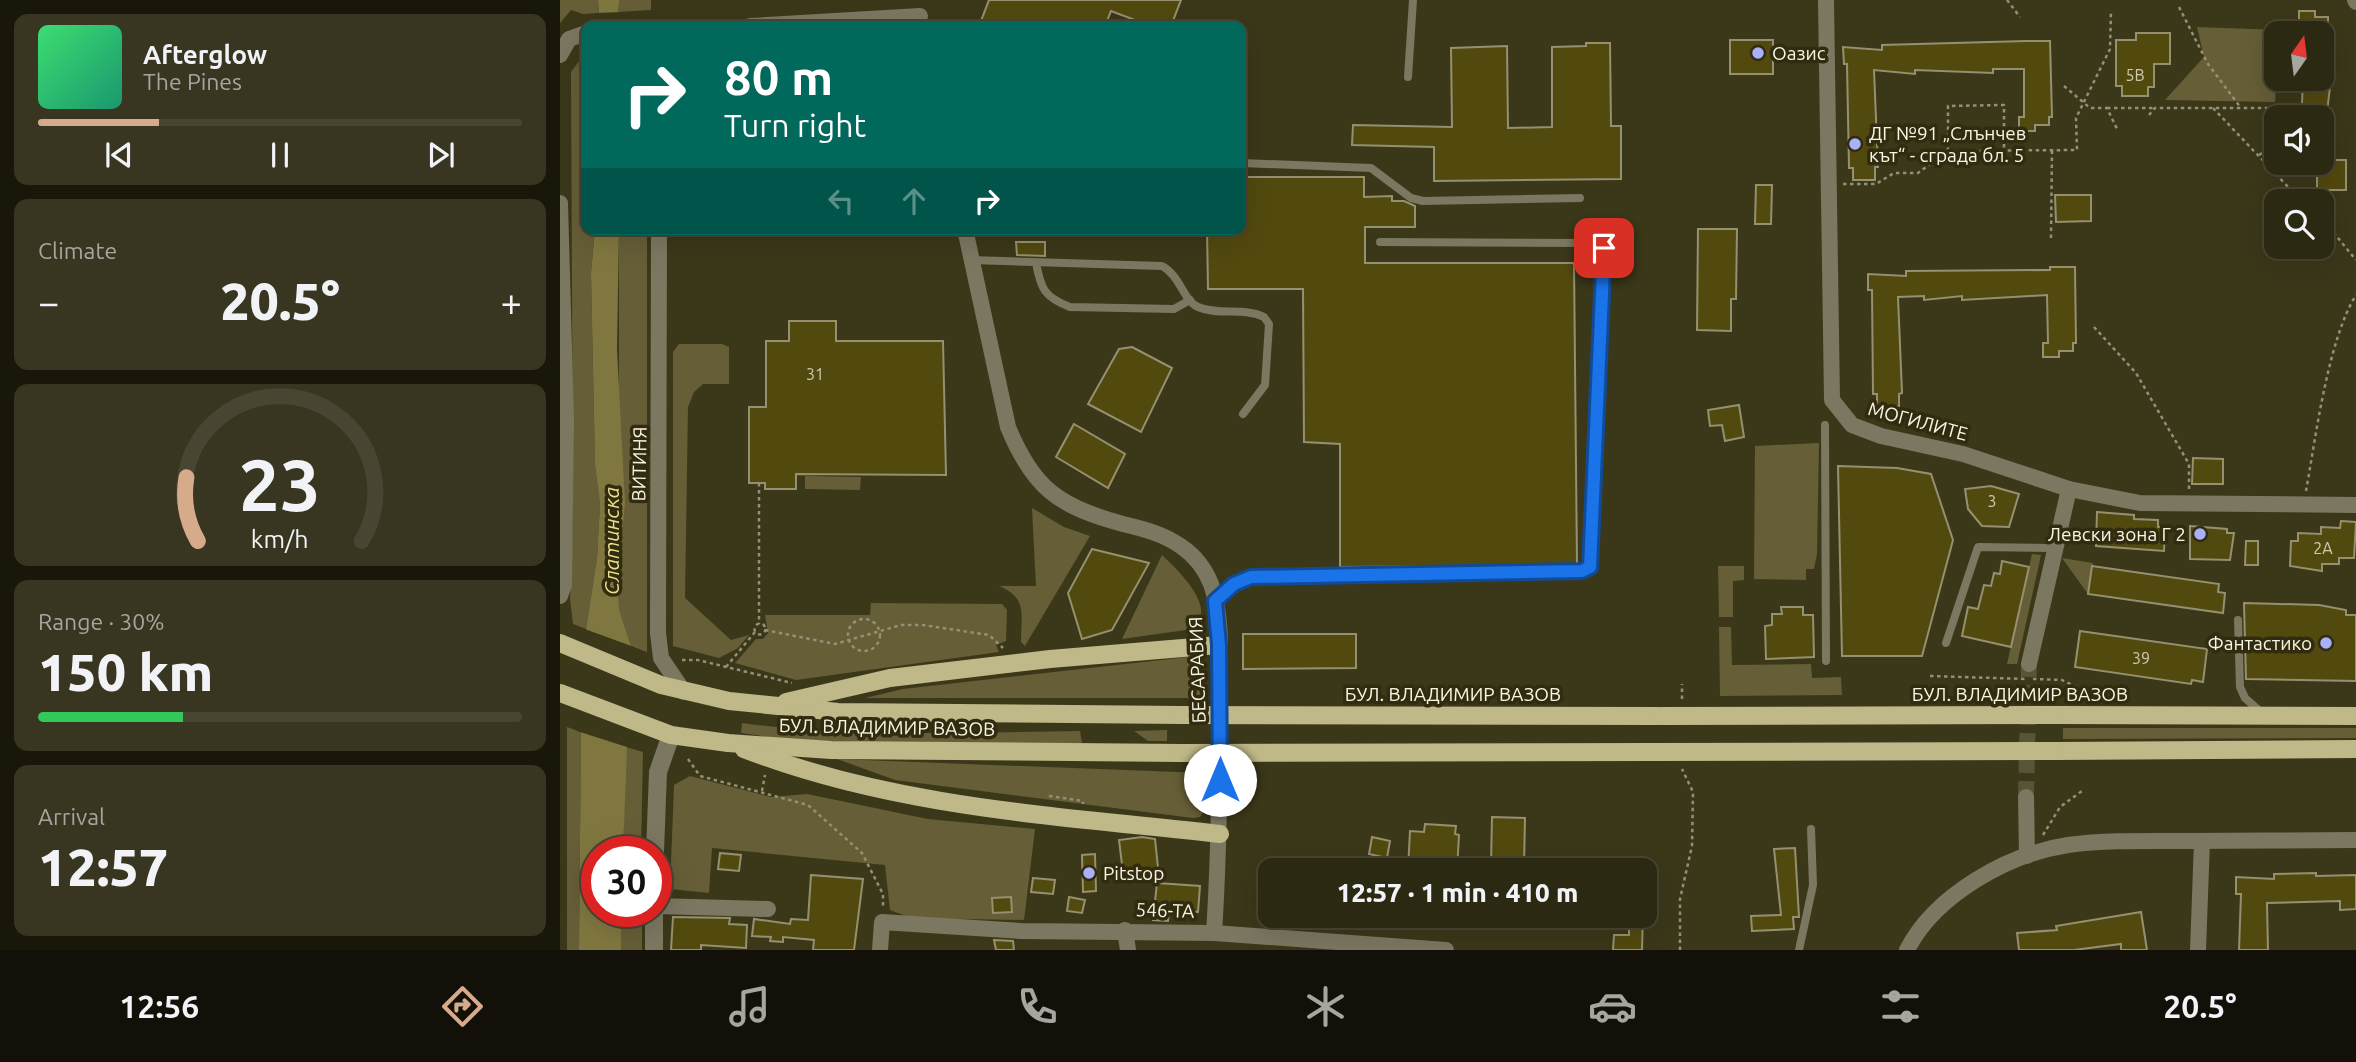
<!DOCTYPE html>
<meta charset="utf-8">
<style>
body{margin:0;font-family:Ubuntu,sans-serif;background:#383521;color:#f1f3f6;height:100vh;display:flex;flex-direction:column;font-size:26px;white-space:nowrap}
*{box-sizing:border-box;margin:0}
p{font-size:23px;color:#a6a6a0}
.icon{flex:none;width:38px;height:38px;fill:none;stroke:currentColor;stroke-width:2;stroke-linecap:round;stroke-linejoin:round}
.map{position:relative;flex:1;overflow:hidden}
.sheet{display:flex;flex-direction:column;gap:14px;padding:14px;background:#18170a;width:560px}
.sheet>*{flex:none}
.banner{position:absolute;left:21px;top:21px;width:665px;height:214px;border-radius:14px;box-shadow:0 7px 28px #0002,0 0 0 2px #484533;background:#00695c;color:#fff;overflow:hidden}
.needle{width:46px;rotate:14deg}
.fabs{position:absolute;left:1704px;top:21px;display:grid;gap:14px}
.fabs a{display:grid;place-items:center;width:70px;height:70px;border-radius:14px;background:#2c2913;box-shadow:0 7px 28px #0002,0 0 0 2px #484533;font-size:35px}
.speed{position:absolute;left:21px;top:836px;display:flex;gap:14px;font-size:35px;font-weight:700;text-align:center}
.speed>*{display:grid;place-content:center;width:91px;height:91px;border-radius:50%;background:#2c2913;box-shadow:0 7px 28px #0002,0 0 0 2px #484533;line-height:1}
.speed .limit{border:10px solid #d22;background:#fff;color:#111}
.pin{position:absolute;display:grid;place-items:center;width:60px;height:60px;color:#fff;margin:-30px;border-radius:14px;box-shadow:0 4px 10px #0006}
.me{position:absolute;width:77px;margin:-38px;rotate:0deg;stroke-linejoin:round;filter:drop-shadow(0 0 5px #0008)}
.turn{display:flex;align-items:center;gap:24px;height:147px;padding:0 28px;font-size:32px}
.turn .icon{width:91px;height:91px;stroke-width:2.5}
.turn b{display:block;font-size:49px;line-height:60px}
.lanes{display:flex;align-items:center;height:66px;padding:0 28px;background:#0003;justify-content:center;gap:35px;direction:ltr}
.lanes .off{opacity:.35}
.big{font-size:52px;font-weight:800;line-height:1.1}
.sheet .tile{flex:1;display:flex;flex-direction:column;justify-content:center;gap:10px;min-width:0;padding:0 24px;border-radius:14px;background:#383521}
.sheet .dial{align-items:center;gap:0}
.dial svg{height:182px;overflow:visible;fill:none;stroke:#484533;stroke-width:7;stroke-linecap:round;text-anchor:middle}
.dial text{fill:#f1f3f6;stroke:none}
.song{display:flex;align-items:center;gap:21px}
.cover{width:84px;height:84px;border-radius:10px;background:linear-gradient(135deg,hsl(140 70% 55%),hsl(160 70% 35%))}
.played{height:7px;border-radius:4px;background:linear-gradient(90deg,#d6ab8b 25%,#484533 25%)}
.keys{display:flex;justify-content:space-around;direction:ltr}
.heat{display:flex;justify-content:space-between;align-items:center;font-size:38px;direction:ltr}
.charge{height:10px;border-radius:5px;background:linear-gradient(90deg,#34c759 30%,#484533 0)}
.trip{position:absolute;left:698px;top:858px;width:399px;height:70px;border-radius:14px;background:#2c2913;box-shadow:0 7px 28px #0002,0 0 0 2px #484533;font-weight:800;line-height:70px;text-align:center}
.tabs{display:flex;height:112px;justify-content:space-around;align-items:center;background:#121008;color:#a6a6a0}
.tabs .icon{width:49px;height:49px}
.tabs .active{color:#d6ab8b}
.tabs b{font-size:32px;color:#f1f3f6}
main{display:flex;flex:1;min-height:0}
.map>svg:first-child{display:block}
</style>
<main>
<section class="sheet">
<div class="tile">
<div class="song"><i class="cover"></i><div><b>Afterglow</b><p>The Pines</p></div></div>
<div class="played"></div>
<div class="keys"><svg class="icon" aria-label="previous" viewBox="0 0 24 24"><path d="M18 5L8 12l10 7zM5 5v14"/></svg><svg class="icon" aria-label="pause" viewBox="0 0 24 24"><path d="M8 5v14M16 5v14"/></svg><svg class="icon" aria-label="next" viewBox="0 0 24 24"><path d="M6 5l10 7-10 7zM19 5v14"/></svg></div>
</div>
<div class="tile"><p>Climate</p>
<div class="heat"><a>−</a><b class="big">20.5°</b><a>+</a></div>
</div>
<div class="tile dial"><svg viewBox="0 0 100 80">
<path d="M14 69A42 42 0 1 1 86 69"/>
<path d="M14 69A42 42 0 0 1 9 41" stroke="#d6ab8b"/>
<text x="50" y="56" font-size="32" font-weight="700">23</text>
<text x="50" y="72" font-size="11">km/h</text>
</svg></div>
<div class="tile"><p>Range · 30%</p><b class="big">150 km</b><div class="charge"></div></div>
<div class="tile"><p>Arrival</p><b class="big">12:57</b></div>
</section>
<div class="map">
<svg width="1796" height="950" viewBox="0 0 1796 950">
<rect width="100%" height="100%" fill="#3b3719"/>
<g fill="#655e37">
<path d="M0,0H38L39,13L23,14L11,10L0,23Z"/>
<path d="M59,0H91V10L59,12Z"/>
<path d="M1637,27L1719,30L1715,102L1605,100L1644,57Z"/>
<path d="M26,52V229H35L31,273L35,465L40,504L37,558L26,629L13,624L10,599L13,515L11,72Z"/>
<path d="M59,229H87V652L71,646L59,609Z"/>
<path d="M119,344H162L169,347V384H143L134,392L128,407L125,598L171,640L189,635L178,648L159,658L113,646V352Z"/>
<path d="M1259,443L1257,554L1254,569H1246V580L1194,579L1195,446Z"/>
<path d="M245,476L301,477L300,490L245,489Z"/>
<path d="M472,508L504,527L530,536L465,646L461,642C461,615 468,598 439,586H476Z"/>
<path d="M1472,554L1481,555L1457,664H1447Z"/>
<path d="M602,555C618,570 665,615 626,630L562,639Z"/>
<path d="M1502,558L1533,563L1528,594Z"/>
<path d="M1158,566H1184V580L1173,581V617H1159Z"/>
<path d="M311,603L442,604L447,610L446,641L436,645L439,652L236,680L175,663L196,639H203L208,633L205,615H310Z"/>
<path d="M1159,627H1171L1172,665L1251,664L1252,678L1281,677L1282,695L1160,696Z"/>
<path d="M628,657C646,661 641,683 642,698H305L343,689Z"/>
<path d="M182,723C294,738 408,732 520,731L522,743H329L232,740L181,733Z"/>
<path d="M7,727L21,732L19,950H7Z"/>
<path d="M1503,728H1796V738L1503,739Z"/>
<path d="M607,730V741H588L574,731Z"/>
<path d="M66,747L83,752L81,852H63Z"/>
<path d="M277,759L643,773V813L640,817L633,818L335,780Z"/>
<path d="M130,776L211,797L247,794L368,819L475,829L464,920L351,918L330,910L325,865L152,848L149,893L110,889L114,785Z"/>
<rect x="61" y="912" width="21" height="38"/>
</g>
<g fill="#807740">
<path d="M38,0H59L58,26H40Z"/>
<path d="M35,229H59L57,349L65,503L58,577L59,609L71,646L63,852H37V912H61V950H19L21,732L26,629L37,558L40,504L35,465L31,273Z"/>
</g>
<g fill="#3b3719">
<path d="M63,12L61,26H36L35,13Z"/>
<path d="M22,628L74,647L70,748L17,731Z"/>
</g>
<g fill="#52490f" stroke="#959070" stroke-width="2">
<path d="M429,0H621L611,26H591L551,11L545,26H436L421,21Z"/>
<path d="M1739,11H1755V17H1768V33H1743V25H1739Z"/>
<path d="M1576,33H1610V64H1594V87H1588V96H1562V86H1556V40H1576Z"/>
<rect x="1170" y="40" width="43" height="34"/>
<path d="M1466,41H1490L1492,117H1489V125H1475V131H1459V117H1464V69H1433V73L1355,70V74L1314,70L1318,167H1315V180H1293V168H1289L1287,64H1284L1283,47L1322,50V45Z"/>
<path d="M1026,43H1050L1051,126H1061V179L874,181V147L792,145L793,125L892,127L891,48L947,46L948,128L992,127V47L1026,46Z"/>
<path d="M1743,79H1771L1767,112H1754V117H1738V104H1742Z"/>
<path d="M1762,160H1786V190H1757V163H1762Z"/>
<path d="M681,177H804V197L832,196V201H844L855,206V227H805V263H1014L1017,565L780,567V444L744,442L743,289H648L647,229H681Z"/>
<path d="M1196,185H1212L1211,224H1195Z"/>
<path d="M1495,195H1531V221L1496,222Z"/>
<path d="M1138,229H1177L1176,299H1171V331L1137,330Z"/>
<path d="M456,242H485V256L457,255Z"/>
<path d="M1490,267H1515L1516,343H1513V351H1499V357H1483V343H1488L1487,295L1402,300V296L1364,300V296L1338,297L1342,393L1339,394V406L1317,407V394H1313L1312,290H1308V274L1346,276V271L1490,270Z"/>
<path d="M229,321H276V341H383L386,475L236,474V489H205V483H189V407H206V341H229Z"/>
<path d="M572,347L612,368L581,432L528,404L559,349Z"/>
<path d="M1179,405L1184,437L1165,441L1162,425L1150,426L1148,410Z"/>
<path d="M514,424L565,454L548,488L496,457Z"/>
<path d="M1633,458L1663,459V484H1632Z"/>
<path d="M1278,466L1337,468L1371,474L1393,540L1362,656H1282Z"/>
<path d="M1431,486L1459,494L1449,527L1422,526L1408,509L1405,489Z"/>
<path d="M1537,512L1574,515V519L1598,520V527H1605L1604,551L1536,546Z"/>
<path d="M1781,521L1796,522L1794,558H1779V564H1762V571L1730,566L1731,541H1738V533L1761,534V527L1780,528Z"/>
<path d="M1630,526L1667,529V533H1674L1670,560L1630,559Z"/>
<path d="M1686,541H1698V565H1685Z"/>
<path d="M532,549L589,563L552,630L522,639L508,593Z"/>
<path d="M1442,561L1469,567L1451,647L1402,636L1408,607L1418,609L1424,585L1431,586L1434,573L1440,574Z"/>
<path d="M1532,566L1659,584L1658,592L1665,593L1663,613L1528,594Z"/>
<path d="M1684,603L1759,605L1786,610V615H1796V681L1686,679Z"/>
<path d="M1221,607H1243V615H1253L1254,657L1206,659L1205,626L1212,625V614H1222Z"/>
<path d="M1520,631L1647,649L1643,682L1632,680L1631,684L1515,667Z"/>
<path d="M683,634H796V668L683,669Z"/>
<path d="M932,817L965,818L964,865L931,864Z"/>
<path d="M865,824L896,826L895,834L899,835L897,870H848L850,831L864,832Z"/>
<path d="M582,837L595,839L599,877L564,881L559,840Z"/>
<path d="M812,837L830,841L827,858L809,854Z"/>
<path d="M1235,848L1239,917H1233L1234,929L1192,931L1191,916L1221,915L1214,849Z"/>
<path d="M160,853L181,855L179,871L158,869Z"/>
<path d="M535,854L536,891L523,892L522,855Z"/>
<path d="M1756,873V876L1796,875V909L1780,910V901L1707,903L1708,950H1679L1681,894H1676V877L1714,879V874Z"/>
<path d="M251,875L303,879L294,950H253L254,940L223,937V942L210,941L211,937L192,936L194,919L230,924L231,919L248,920Z"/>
<path d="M473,878L495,880L493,894L471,892Z"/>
<path d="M597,883L640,886L638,912L609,910L608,921L593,920Z"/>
<path d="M451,897L452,912L433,913L432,898Z"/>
<path d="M509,897L525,900L522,913L507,911Z"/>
<path d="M1581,912L1587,950H1561V944L1514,950H1459L1457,933L1497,930L1496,926Z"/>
<path d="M871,915H941L940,929L870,924Z"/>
<path d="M1069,915H1083L1082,950H1053L1054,935H1069Z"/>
<path d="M113,917L170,918L169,924L187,925L186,948L141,945V950H111Z"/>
<path d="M434,940L453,941L454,950H436Z"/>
</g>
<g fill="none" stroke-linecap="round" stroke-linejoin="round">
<path stroke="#575437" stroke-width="16" stroke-dasharray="16 8" stroke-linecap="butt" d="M1466,797L1469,664"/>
<g stroke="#949078" stroke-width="2.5" stroke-dasharray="3.5 3.5" stroke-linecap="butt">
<path d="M1447,0L1460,17"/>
<path d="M1619,7L1648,64L1681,108"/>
<path d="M1504,86L1530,108H1547L1557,129"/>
<path d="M1547,108H1595"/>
<path d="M1653,108L1732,191L1731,201"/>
<path d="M1589,115L1595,108H1727"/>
<path d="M1388,151V106L1444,105V150"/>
<path d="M1699,155L1717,143"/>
<path d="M1283,184H1316L1334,173H1358L1388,151L1517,150L1516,118L1550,49L1551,11"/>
<path d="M1762,227H1769L1796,260"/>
<path d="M1491,238L1492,150"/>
<path d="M1534,327L1576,373L1629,464V490"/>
<path d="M199,483V624"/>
<path d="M1746,491C1756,436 1768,340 1796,295"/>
<circle cx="304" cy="635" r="16"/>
<circle cx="200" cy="629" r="5.5"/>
<path d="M205,630L275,644L341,625H363L429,635L443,648"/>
<path d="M122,660H138L232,683"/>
<path d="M166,667L195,632"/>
<path d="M1370,676L1466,679"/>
<path d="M1473,679L1502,680L1539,698"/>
<path d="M1122,699V684"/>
<path d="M128,759L140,776L248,805L302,853L323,894V908"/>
<path d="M202,791L205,775"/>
<path d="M489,796L523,801V804"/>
<path d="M1483,835L1500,807L1522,791"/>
<path d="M1120,950V899L1132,846L1133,792L1122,769"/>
</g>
<g stroke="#7b7761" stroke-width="8">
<path d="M848,77L853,0"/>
<path d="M681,163L811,168L851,198L863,201L1020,198"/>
<path d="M411,260L602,266C621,276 623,301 638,307C658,316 684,307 704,317L709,324L705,385L683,414"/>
<path d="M476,263C481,289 484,297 510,307L614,309L630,300"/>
<path d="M1265,425L1266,661"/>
<path d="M656,600L674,584L691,577L1022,571L1030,567L1044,248L1029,243L820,242"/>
<path d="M1678,620L1680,687L1685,698L1702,713"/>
<path d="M1386,643L1418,547L1493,548"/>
<path d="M1239,950L1253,885L1251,829"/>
</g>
<g stroke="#7b7761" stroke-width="16">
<path d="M1266,0L1272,400L1292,425L1321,436L1403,454L1509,489L1580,503L1796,505"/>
<path d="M1795,0L1796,2"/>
<path d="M190,26L360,16"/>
<path d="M0,55L9,39L26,33"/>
<path d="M0,203L6,420L4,585L0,596"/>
<path d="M99,229L98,633L101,658L124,692"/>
<path d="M405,229L448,427C473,488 499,507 563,524C584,529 604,534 622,547C635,556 645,569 651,584C664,620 659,663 659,700C660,778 659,855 654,933"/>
<path d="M1469,664L1509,489"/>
<path d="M1466,797L1467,856"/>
<path d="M96,906L208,909"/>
<path d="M565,930L568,950"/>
<path d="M320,950L322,922L461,931L654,933L886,950"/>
<path d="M1347,950C1375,895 1448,854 1508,845C1546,840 1586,841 1625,841C1682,841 1739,840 1796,840"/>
<path d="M1638,950L1642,841"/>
</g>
<g stroke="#7b7761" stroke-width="18">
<path d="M95,852L98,772L111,735"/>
<path d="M94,912V950"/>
</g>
<g stroke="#bfb888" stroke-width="18">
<path d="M0,643L101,685L169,701L278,712L622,715"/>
<path d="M0,693L111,735L168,743L271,750L622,753"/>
<path d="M226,702L330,678L490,659L659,645"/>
<path d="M1495,715L1796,716"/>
<path d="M184,749C336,808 500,816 660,834"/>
<path d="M1495,751L1796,749"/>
</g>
<g stroke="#bfb888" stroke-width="18">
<path d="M622,715L1098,716"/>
<path d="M1101,716L1495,715"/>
<path d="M622,753L1495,751"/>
</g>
</g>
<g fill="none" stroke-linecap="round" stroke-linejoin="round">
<g stroke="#114b97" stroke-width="18">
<path id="route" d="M660,780L659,645L655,601L674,584L691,577L1022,571L1030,567L1044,248"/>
</g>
<use href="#route" stroke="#1a73e8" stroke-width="12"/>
</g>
<g fill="#aab0fb" stroke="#312c0f" stroke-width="2.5">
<circle cx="1198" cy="53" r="7"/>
<circle cx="1295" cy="144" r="7"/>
<circle cx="1640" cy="534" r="7"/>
<circle cx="1766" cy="643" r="7"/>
<circle cx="529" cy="873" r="7"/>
</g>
<g text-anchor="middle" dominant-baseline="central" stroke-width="7" stroke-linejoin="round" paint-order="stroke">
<g font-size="16" fill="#cecaaf">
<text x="1575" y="75">5В</text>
<text x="255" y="374">31</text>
<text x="1432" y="501">3</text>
<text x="1763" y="548">2А</text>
<text x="1581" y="658">39</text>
</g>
<g font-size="19" fill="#f8f5e4" stroke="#312c0f" text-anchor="start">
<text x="1212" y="53">Оазис</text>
<text x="1309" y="133">ДГ №91 „Слънчев<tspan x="1309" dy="22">кът“ - сграда бл. 5</tspan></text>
<text x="1626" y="534" text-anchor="end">Левски зона Г 2</text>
<text x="1752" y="643" text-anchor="end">Фантастико</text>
<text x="543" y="873">Pitstop</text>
</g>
<g font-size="19" fill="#f8f5e4" stroke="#312c0f">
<text transform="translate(1358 421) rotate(15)">МОГИЛИТЕ</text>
<text transform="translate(79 464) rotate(-89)">ВИТИНЯ</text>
<text transform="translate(637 670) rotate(-92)">БЕСАРАБИЯ</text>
<text x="893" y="694">БУЛ. ВЛАДИМИР ВАЗОВ</text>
<text x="1460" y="694">БУЛ. ВЛАДИМИР ВАЗОВ</text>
<text transform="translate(327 727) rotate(1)">БУЛ. ВЛАДИМИР ВАЗОВ</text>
<text transform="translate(605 910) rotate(2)">546-ТА</text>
</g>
<g font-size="21" font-style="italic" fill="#ecdf8b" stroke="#312c0f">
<text transform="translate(51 541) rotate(-90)">Слатинска</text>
</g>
</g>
</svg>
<div class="fabs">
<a><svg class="needle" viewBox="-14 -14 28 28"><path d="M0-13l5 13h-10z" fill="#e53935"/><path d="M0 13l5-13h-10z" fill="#a6a6a0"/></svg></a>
<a><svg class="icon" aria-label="sound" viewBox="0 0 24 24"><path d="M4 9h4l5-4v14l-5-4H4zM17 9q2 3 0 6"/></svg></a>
<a><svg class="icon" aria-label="search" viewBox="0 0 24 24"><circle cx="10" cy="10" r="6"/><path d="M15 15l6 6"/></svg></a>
</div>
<div class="speed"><div class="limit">30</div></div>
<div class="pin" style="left:1044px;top:248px;background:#d93025"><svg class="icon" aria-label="arrive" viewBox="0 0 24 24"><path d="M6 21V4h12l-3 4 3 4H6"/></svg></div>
<svg class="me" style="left:660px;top:780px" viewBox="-20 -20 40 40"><circle r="19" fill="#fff"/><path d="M0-13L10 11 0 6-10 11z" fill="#1a73e8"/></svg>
<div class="trip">12:57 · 1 min · 410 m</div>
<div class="banner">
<div class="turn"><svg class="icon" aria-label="right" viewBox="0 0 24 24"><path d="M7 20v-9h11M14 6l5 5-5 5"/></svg><div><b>80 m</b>Turn right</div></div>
<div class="lanes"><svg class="icon off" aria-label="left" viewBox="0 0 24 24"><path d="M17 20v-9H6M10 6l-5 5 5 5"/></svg><svg class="icon off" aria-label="ahead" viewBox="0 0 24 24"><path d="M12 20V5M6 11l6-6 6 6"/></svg><svg class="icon" aria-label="right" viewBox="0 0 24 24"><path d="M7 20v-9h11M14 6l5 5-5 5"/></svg></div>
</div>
</div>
</main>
<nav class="tabs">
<b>12:56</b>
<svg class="icon active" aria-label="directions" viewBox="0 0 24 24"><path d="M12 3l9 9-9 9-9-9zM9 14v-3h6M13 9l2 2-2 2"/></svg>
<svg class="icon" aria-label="music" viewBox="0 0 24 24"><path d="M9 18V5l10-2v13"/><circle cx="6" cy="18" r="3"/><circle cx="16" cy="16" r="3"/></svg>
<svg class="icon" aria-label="phone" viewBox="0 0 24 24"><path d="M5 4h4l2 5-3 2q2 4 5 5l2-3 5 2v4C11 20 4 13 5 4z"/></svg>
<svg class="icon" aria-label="climate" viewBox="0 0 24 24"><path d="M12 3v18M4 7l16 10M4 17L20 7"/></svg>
<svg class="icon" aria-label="car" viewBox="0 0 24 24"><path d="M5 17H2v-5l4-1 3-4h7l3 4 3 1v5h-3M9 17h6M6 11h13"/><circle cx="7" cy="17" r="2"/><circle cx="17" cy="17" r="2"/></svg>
<svg class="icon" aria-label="filters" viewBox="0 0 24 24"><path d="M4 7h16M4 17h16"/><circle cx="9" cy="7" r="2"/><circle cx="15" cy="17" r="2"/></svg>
<b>20.5°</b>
</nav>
